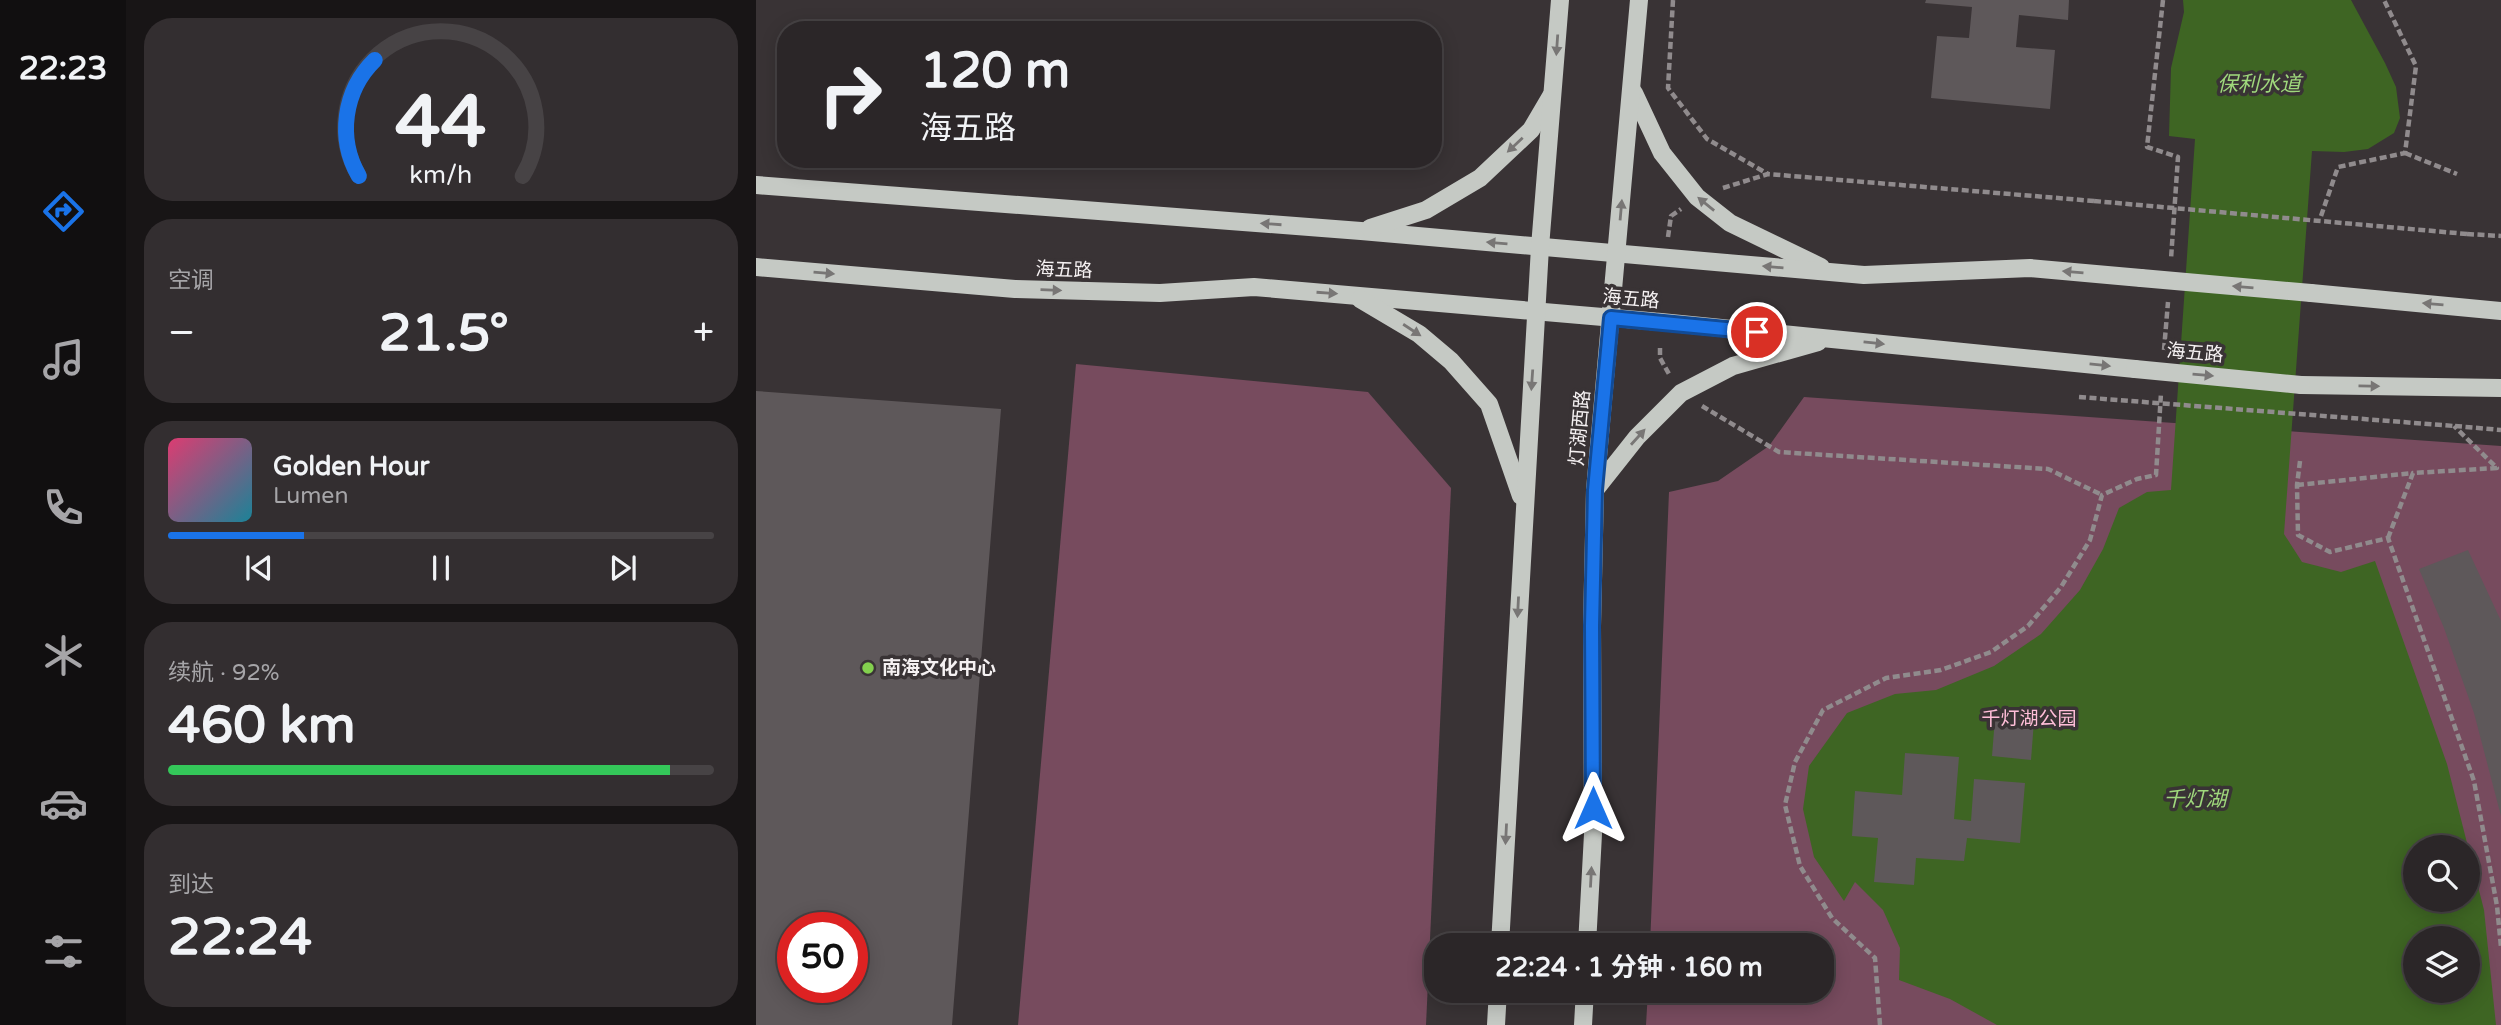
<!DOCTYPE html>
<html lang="zh">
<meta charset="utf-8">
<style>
body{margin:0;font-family:"Varela Round","Noto Sans SC",sans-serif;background:#332e30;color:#f1f3f6;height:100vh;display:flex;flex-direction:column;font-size:26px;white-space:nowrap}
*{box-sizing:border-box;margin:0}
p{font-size:23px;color:#a6a5a8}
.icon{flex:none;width:38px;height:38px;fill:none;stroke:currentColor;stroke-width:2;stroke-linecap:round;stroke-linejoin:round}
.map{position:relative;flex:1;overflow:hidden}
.details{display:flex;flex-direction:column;gap:18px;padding:18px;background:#181516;width:630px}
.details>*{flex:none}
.guide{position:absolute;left:21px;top:21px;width:665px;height:147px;border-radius:28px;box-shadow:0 4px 18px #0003,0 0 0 2px #474345;background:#2b2628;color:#f1f3f6;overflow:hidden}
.tools{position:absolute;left:1647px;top:835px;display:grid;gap:14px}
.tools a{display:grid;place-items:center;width:77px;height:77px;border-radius:50%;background:#2b2628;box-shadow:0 4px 18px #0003,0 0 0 2px #474345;font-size:35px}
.speed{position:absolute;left:21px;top:912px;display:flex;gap:14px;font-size:35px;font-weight:700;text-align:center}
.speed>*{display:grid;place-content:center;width:91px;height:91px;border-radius:50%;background:#2b2628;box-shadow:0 4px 18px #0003,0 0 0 2px #474345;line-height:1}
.speed .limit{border:10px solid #d22;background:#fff;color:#111}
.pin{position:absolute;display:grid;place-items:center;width:60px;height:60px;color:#fff;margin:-30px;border:4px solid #fff;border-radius:50%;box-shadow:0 2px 7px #0007}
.me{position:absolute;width:77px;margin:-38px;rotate:0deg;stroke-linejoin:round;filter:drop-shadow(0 0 5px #0008)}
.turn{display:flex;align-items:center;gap:24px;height:147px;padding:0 28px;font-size:32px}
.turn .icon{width:91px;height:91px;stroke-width:2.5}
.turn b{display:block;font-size:49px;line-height:60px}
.big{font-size:52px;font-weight:700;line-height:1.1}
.details .widget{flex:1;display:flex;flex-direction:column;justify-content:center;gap:10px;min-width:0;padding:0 24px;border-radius:28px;background:#332e30}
.details .dial{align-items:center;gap:0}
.dial svg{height:182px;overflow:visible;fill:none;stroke:#474345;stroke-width:7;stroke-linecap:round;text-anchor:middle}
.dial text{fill:#f1f3f6;stroke:none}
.song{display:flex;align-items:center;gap:21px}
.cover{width:84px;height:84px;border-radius:10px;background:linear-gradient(135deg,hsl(340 70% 55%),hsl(190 70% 35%))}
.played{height:7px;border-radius:4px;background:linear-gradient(90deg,#1a73e8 25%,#474345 25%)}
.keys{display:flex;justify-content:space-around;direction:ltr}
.heat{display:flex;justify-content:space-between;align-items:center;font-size:38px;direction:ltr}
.charge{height:10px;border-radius:5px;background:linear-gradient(90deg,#34c759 92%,#474345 0)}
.trip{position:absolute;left:668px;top:933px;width:410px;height:70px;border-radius:28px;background:#2b2628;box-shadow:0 4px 18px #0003,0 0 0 2px #474345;font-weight:700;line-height:70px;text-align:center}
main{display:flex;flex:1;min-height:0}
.menu{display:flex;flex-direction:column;width:126px;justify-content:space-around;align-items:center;background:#110f10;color:#a6a5a8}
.menu .icon{width:49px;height:49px}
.menu .active{color:#1a73e8}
.menu b{font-size:32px;color:#f1f3f6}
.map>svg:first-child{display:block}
</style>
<main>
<nav class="menu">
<b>22:23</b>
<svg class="icon active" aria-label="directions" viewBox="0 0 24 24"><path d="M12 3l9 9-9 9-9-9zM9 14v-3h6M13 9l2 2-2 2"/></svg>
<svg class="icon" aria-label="music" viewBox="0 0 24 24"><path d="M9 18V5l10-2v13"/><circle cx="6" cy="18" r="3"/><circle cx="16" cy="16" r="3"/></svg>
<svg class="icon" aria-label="phone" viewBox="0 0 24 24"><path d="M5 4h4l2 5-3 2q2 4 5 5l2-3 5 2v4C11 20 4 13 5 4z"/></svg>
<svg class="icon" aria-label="climate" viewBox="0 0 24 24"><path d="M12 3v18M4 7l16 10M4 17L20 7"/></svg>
<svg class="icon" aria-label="car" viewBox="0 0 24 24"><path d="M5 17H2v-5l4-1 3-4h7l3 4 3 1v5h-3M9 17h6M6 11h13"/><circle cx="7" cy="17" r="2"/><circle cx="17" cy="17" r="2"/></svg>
<svg class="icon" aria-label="filters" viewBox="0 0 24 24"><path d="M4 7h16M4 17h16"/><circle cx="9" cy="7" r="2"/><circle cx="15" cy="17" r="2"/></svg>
</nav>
<section class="details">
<div class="widget dial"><svg viewBox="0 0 100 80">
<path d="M14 69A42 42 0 1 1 86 69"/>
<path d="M14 69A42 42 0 0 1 21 18" stroke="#1a73e8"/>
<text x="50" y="56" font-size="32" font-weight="700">44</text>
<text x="50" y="72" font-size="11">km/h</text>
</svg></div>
<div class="widget"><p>空调</p>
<div class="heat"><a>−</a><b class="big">21.5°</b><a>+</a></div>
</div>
<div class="widget">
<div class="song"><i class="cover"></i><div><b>Golden Hour</b><p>Lumen</p></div></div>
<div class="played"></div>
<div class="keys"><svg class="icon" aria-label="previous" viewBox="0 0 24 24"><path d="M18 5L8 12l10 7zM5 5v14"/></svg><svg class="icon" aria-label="pause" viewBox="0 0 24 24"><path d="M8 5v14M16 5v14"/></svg><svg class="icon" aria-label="next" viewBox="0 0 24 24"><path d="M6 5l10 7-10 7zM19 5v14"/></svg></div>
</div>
<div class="widget"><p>续航 · 92%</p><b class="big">460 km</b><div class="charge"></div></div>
<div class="widget"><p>到达</p><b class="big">22:24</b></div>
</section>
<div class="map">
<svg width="1745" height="1025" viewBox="0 0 1745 1025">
<rect width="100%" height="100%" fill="#393335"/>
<g fill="#774b5e" fill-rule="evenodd">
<path d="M320,364L612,392L695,488L670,1025H262Z"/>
<path d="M1048,397L1745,446V1025H890L892,991L1066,990V945H894L913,492L962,481L1013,446ZM1659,847H1712V900H1659ZM1659,938H1712V990H1659Z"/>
</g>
<path fill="#3e6523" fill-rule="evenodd" d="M1427,0H1595L1629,63L1640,87L1644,118L1638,133L1612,149L1588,152L1556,151L1528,534L1546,562L1585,572L1619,561L1691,764L1728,910L1740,1025H1241L1194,999L1143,980L1144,948L1127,910L1099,882L1088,901L1058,857L1047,809L1053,766L1091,713L1139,694L1180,690L1238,666L1285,634L1324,590L1347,549L1363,508L1391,492L1415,490L1439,139L1413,136L1415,68L1428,12ZM1659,847H1712V900H1659ZM1659,938H1712V990H1659Z"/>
<g fill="#5e585a" fill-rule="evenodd">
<path d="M1170,0H1313L1312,20L1263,15L1260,47L1299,50L1294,109L1175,98L1181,36L1213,38L1216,7L1169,3Z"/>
<path d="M0,391L245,409L196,1025H0ZM37,928H96V987H37Z"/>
<path d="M1712,550L1745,621V816L1718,713L1688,628L1663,569Z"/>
<path d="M1239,718L1278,721L1275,760L1236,756Z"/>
<path d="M1149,753L1203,757L1198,819L1215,821L1218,779L1269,783L1264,843L1211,838L1208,861L1160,858L1158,885L1118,882L1122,838L1096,836L1099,791L1146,795Z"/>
</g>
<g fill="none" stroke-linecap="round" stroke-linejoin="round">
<g stroke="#908b8d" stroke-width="4.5" stroke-dasharray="7 3.5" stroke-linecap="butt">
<path d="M917,0L912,88L951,139L1012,174"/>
<path d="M1407,0L1391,147L1422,157L1415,259"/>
<path d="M1649,153L1701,174"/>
<path d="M967,188L1012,174L1338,201"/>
<path d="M1565,216L1582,167L1649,153L1660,66L1628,0"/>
<path d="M1711,234L1745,236"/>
<path d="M912,237L915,216L925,209"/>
<path d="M904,348V358L913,374"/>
<path d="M1408,350L1412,302"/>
<path d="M946,406L1023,452L1292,469L1346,495"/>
<path d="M1699,426L1745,430"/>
<path d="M1544,461L1541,485L1542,535L1574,552L1632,538L1718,781L1741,906L1745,947"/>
<path d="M1541,485L1657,473"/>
<path d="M1632,538L1657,473L1741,468L1698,426"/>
<path d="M1124,1025L1119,958L1076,918L1044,866L1029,805L1039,762L1067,710L1130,678L1185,670L1235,652L1272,626L1305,587L1334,540L1346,495L1381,479L1400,475L1405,393"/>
</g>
<g stroke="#c5c9c4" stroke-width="18">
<path d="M878,93L906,153L941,197L974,223L1065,267"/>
<path d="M0,185L605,231L1108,275L1274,268L1385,278"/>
<path d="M614,228L670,210L724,178L775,130L795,96"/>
<path d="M0,267L259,289L404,293L498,287L905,322L1379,369"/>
<path d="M1555,293L1745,311"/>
<path d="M604,299L663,334L695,361L733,404L765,496"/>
<path d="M1545,385L1745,388"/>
<path d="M839,490L881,437L925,393L977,366L1062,342"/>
<path d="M744,945L784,247L804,0"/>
<path d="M831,945L837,834L836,626L839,490L883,0"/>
<path d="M740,1025L742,990"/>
<path d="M827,1025L829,990"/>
</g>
<g stroke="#908b8d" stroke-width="4.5" stroke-dasharray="7 3.5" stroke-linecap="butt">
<path d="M1338,201L1711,234"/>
<path d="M1323,397L1698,426"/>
</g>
<g stroke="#c5c9c4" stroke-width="18">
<path d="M1385,278L1555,293"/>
<path d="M1379,369L1545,385"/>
</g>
</g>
<defs><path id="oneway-solid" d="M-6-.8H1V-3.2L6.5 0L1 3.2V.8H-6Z" transform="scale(1.75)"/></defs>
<g fill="#787675">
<use href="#oneway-solid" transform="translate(801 45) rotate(94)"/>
<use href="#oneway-solid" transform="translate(759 145) rotate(137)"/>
<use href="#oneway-solid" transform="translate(950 204) rotate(-141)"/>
<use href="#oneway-solid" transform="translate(865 210) rotate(-85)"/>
<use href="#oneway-solid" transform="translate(515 224) rotate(-176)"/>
<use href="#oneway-solid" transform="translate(741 243) rotate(-175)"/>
<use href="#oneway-solid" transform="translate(1017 267) rotate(-175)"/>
<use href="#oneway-solid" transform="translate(1317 272) rotate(-175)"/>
<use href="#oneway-solid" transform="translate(68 273) rotate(5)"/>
<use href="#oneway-solid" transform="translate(1487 287) rotate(-175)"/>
<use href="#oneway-solid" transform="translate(295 290) rotate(2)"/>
<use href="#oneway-solid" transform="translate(571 293) rotate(4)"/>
<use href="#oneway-solid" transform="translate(1677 304) rotate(-175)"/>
<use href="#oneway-solid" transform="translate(656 330) rotate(33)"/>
<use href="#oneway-solid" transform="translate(1118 343) rotate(6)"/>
<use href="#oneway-solid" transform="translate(1344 365) rotate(6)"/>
<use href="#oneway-solid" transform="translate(1447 375) rotate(5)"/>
<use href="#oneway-solid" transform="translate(776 380) rotate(94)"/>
<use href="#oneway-solid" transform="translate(1613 386) rotate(1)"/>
<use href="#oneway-solid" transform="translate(882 437) rotate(-48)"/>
<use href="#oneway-solid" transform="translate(762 607) rotate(93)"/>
<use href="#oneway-solid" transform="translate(750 834) rotate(93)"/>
<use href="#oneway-solid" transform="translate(835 877) rotate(-87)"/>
</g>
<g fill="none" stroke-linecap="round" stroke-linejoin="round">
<g stroke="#114b97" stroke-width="18">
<path id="route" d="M837,808L836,626L839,490L855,318L1001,332"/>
</g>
<use href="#route" stroke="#1a73e8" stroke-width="12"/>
</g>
<circle fill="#83d04e" stroke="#393335" stroke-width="2.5" cx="112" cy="668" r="7"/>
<g text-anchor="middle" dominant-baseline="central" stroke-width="7" stroke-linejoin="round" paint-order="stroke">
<g font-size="19" fill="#f5f1f2" stroke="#393335">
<text transform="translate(308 270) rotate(2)">海五路</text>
<text transform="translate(875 299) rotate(5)">海五路</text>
<text transform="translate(1439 353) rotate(5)">海五路</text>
<text transform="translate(824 428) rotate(-85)">灯湖西路</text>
</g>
<g font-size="19" font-weight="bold" fill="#f5f1f2" stroke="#393335" text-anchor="start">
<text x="126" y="668">南海文化中心</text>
</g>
<g font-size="19" fill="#ffbed8" stroke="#393335">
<text x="1273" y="719">千灯湖公园</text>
</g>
<g font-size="21" font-style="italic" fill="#9fd87c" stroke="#393335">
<text x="1503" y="84">保利水道</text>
<text x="1439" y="799">千灯湖</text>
</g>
</g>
</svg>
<div class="tools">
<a><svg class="icon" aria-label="search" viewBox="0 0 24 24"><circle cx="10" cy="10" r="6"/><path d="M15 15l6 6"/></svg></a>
<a><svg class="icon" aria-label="layers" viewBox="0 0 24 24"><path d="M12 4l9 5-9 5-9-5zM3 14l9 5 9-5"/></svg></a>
</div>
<div class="speed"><div class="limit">50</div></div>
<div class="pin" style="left:1001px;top:332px;background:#d93025"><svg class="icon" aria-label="arrive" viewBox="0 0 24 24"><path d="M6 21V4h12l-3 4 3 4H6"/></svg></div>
<svg class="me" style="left:837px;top:808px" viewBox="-20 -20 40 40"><path d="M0-17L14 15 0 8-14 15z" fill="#1a73e8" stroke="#fff" stroke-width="4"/></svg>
<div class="trip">22:24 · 1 分钟 · 160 m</div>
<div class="guide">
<div class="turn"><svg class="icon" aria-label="right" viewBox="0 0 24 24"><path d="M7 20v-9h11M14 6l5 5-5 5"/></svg><div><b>120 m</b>海五路</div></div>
</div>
</div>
</main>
